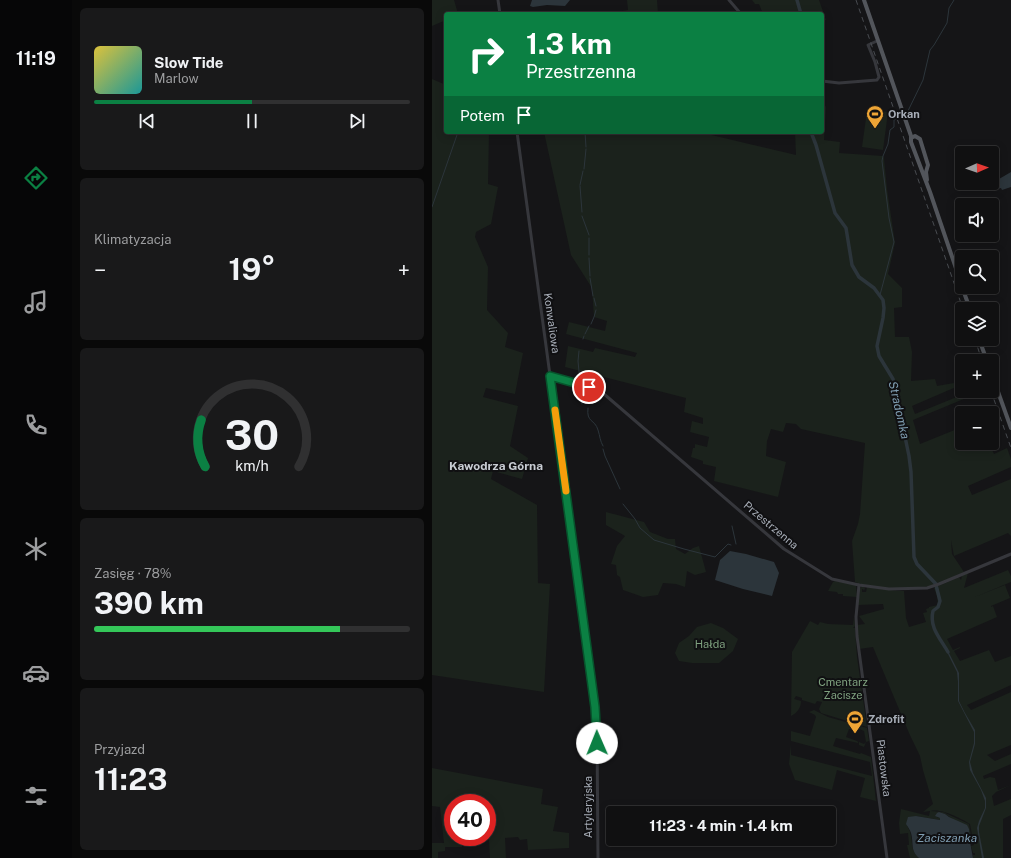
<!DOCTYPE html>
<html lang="pl">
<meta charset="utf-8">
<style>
body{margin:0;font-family:"Public Sans",sans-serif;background:#19191a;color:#f1f3f6;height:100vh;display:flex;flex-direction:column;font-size:15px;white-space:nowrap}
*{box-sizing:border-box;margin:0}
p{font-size:13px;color:#9c9d9f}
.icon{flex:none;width:22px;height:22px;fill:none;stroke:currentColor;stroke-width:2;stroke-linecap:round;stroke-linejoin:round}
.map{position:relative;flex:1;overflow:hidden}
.panel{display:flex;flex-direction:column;gap:8px;padding:8px;background:#090909;width:360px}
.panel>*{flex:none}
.guide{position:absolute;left:12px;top:12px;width:380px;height:122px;border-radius:4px;box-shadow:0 2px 10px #0003,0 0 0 1px #303031;background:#0b8043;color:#fff;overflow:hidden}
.needle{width:26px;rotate:88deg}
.tools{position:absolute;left:523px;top:146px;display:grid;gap:8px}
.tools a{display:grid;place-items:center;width:44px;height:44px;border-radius:4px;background:#101011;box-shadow:0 2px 10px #0003,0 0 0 1px #303031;font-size:20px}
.speed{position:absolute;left:12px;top:794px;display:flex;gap:8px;font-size:20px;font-weight:700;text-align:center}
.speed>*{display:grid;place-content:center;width:52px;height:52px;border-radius:50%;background:#101011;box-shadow:0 2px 10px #0003,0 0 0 1px #303031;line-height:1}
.speed .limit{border:6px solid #d22;background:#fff;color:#111}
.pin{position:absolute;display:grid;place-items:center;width:34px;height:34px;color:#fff;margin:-17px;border:2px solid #fff;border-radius:50%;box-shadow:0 1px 4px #0007}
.me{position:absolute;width:44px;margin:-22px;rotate:359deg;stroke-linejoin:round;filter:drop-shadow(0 0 3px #0008)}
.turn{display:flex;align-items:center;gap:14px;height:84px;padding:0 16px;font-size:18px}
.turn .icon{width:52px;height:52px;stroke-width:2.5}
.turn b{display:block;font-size:28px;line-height:34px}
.then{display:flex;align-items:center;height:38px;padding:0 16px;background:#0003;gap:8px;font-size:15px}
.big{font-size:30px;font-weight:700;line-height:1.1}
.panel .widget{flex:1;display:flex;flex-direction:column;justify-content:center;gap:6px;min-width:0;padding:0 14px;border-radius:6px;background:#19191a}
.panel .dial{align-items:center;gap:0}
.dial svg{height:104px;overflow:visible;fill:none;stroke:#303031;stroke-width:7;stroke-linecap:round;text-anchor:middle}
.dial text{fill:#f1f3f6;stroke:none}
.song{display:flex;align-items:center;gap:12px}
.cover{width:48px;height:48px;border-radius:6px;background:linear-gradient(135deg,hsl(50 70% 55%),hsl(180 70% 35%))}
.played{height:4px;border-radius:2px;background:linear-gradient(90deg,#0b8043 50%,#303031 50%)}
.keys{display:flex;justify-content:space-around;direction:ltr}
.heat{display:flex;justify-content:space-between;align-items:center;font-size:22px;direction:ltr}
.charge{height:6px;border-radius:3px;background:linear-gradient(90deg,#34c759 78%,#303031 0)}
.trip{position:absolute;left:174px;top:806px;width:230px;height:40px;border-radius:4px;background:#101011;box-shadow:0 2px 10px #0003,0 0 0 1px #303031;font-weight:700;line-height:40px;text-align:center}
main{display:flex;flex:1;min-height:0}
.tabs{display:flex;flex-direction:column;width:72px;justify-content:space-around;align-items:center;background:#060607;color:#9c9d9f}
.tabs .icon{width:28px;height:28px}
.tabs .current{color:#0b8043}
.tabs b{font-size:18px;color:#f1f3f6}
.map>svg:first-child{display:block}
</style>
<main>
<nav class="tabs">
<b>11:19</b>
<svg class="icon current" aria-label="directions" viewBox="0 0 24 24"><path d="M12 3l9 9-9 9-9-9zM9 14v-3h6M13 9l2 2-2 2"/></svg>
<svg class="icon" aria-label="music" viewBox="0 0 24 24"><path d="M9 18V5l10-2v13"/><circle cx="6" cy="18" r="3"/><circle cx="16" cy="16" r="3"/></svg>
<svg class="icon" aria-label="phone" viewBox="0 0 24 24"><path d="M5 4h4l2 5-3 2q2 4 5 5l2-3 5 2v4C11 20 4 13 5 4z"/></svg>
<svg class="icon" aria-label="climate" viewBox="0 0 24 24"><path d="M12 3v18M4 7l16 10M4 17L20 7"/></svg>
<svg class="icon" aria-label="car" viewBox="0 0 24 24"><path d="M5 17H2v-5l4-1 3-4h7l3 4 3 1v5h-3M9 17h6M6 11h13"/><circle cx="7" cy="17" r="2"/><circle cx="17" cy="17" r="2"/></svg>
<svg class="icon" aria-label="filters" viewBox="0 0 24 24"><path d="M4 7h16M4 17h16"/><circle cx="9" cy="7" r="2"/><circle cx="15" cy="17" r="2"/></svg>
</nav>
<section class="panel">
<div class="widget">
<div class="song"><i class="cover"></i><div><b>Slow Tide</b><p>Marlow</p></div></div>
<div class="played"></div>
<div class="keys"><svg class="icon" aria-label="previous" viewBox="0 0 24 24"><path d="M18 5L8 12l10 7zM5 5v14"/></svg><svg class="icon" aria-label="pause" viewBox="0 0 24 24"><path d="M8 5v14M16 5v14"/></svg><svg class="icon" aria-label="next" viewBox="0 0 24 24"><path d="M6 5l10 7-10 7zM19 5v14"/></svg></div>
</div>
<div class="widget"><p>Klimatyzacja</p>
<div class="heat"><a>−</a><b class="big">19°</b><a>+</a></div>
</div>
<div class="widget dial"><svg viewBox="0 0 100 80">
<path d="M14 69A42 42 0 1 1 86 69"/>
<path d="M14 69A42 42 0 0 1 11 33" stroke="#0b8043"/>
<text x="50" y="56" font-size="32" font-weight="700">30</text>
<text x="50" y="72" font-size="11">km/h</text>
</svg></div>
<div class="widget"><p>Zasięg · 78%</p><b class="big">390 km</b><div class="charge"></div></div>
<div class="widget"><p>Przyjazd</p><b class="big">11:23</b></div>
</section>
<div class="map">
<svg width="579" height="858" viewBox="0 0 579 858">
<rect width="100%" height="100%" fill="#151517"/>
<g fill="#1b221c">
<path d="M0,0H22L26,14H14V20L0,26Z"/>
<path d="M195,0H225L226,14H175L196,10Z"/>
<path d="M320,0H387L394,20L390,21V14H331L327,4H323Z"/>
<path d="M0,79L14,85V132H57L56,184L66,187L59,224L44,232L43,237L56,267L55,310L76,333L73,347L91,353L83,394L54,388L51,397L86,406L78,446L96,458L90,479L61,471L59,479L105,505L106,583L118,584L112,692L0,675Z"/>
<path d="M394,106L392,140L408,142L407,153L451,156L452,158L455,189L463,243L456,274L470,288V307L462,308L463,337H477L480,352L479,381L503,379L505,386L522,383L524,387L480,406L483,414L537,392L539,396L481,420L488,444L530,427V443H551L552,445L557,443L562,454L575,448L579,459V467L536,486L540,495L579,479V536L576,533L522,556L519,540L520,554L532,572C520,577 508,584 494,587C477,590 439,589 423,582L420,541L426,524L428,514L433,443L369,429L364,424L354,423L351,432L339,429L335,441L334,456L354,462L346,497L282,481L284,467L271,464V461L259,457L261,448H263V444L275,447L277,437L258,432L260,421L271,424V418L252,412L254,398L133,367L136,346L161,352L163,348L203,357L205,353L134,334L137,322L173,331L175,321L162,317L160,288L139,255L112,132H267L364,155L363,132H390V108Z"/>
<path d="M436,109L456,112L451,150L430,147L435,111Z"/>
<path d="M174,512L212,522L218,532L236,539H243L244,549L253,554L261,548L267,546L274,572L263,575L255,571L253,587L244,584L231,583L226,595L211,597L191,590L188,577L185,575L184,565L179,564L185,546L193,536L174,525Z"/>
<path d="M576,570L579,576V582L543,597L573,585L578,598L559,606V607L561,606L565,617L515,639L521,650L528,647V648L522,651L528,661L557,650L563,662L579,656V685L535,705L539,710L579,692V745L555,755L563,761L579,754V764L551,776L552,779L558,777L563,778L566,790L579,785L564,792L560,796L562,806L579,799V815L571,819V858H541V855H543V853H541L539,846L542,845L538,824C530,819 509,808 499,811L511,812L537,824L539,835H537V829L513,814L507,812L505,817L508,818V820L484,816L475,826C483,837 476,848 487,858H478L475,845H477L476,833L468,834L467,823L469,809L497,816L498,811L491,812L501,804L491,770L488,756L477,733L441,647L427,649L425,625L433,624L427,616L452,609L451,604L426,605L428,589L430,586L433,588L432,591L431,589H430V592H434L435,587L457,590L472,591L474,618L477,627L494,622L491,613L495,612L494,609L497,608V607L506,605L505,596L502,588L527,577L529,580L530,576L536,573L532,588Z"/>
<path d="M403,581L424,585L425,597L411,596V594H406L405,592L396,591L401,582Z"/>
<path d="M422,617L423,626L421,628H423L425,657L435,727L389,713L387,709L390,702L385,701L383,704L370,700V698L364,696L362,699L369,701C369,708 365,713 359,716L360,652L378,621L386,625L388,622L396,624L421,625Z"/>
<path d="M279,623L291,628L306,639L301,651L287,663H260L247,661L243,653L247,643L257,636L265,627Z"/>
<path d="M382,710L396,717L435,728L437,741L434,742L432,747L427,745V742L432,744L434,742L432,731L425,728L423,730L417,729L414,737L425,741L426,742V743L404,738L401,746L428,754L429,753L439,757L444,801L428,797L433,778L405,770L400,790L363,780L357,764L359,744V755L440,776L438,762L359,741V728V731L378,736L384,717L383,715L377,712Z"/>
<path d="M0,768L111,789L109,804L126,807L121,831L137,833V848L96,850L95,839L88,840L86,837L73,838L74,858H58L55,803H21V837H30V847H13V851L6,852V858H0V843H12L8,807L0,806Z"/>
</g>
<g fill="#2c353b">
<path d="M100,0H138L133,6L115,5L101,7L98,6Z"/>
<path d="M579,172V187L570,190L569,188L565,189L564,182L567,179Z"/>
<path d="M298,551L314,554L342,562L347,573L340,596L311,589L283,580L288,560Z"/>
<path d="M514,647L527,673V701L533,713L543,730V744L538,762L541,773L554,798V808L547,826V832L552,858H550L545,828L547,821L553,808V801L549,790L538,770L537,762L542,743V732L526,701V682L525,672L513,648Z"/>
<path d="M507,812L513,814L517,817L535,825L537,829L538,842L541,858H487C478,850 482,844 479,833C478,830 476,827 474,824L476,817L484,816L508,820V818L503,816L505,813Z"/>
</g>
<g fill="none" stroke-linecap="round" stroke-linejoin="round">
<g stroke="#2c353b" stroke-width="1">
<path d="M474,115L491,80L498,50L502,45L515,23L517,8L522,0"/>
<path d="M153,132L154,147"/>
<path d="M152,169L154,149"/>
<path d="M148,185L151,171"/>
<path d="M148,186L150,212"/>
<path d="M0,207L26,132"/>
<path d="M150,216L157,235"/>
<path d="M157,238V255"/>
<path d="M157,258L158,276"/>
<path d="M158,278L161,296"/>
<path d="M448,295L462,242L457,218L450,161L451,156L456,144L458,130L462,127V120L471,116"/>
<path d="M162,298L164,306"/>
<path d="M159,324L162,317L164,310"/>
<path d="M153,334L157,326"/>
<path d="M151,339L152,336"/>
<path d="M147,351L146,361L148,382"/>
<path d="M148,386L149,398"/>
<path d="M149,399L150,404"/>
<path d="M156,408C154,423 163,419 166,430C168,436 168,441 171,446"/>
<path d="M171,449L173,456L188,489"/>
<path d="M191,504L203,519L208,528L222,540L252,549L283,557L296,544L299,545"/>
<path d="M300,526L304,544"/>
</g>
<g stroke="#2c353b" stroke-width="3.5">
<path d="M365,0L369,14"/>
<path d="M379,132L384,145L403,213L414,228L420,265L427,277L442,288L451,300L452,308L451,318L445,346L447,356L461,379L477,456L479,472L482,557L485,564L504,584"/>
<path d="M504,585L508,601L506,607L501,611C497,627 508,638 516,652"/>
</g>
<g stroke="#36373c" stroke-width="3">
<path d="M66,0L68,14"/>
<path d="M297,0L309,14"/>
<path d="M390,81L407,83L445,80L447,77L443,62L436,45L445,41"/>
<path d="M85,132L163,707L165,731L166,858"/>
<path d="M118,376L157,387L172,394L352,549L400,579L427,585L457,589L495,588L507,584L579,554"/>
<path d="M427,585L424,617L425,636L455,858"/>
</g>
<g stroke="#52555b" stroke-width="4">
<path d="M432,0L479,136V142L498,192L530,286"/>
<path d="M479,138L483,136L488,139L496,165L494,172L495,180"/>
<path d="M530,287L538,309"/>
<path d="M547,339L555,361"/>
<path d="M560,370L563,378"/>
<path d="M560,375L579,428"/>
</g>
<g stroke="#494c51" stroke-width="1" stroke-dasharray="5 4" stroke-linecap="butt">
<path d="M424,0L531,309"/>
<path d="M543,339L550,361"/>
<path d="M559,391L579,448"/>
</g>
</g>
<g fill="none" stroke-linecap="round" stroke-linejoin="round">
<g stroke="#07532c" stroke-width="10">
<path id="route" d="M157,387L118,376L163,707L165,743"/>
</g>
<use href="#route" stroke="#0b8043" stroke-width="7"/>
<path stroke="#f59e0b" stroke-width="7" d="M123,410L134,491"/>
</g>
<defs>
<g id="stadium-pin" transform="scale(0.9)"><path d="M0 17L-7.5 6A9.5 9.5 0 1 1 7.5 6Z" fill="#eea536" stroke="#101012"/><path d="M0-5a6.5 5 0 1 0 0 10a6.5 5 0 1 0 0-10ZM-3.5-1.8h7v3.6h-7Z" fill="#111"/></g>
</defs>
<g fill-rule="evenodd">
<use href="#stadium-pin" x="443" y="114"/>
<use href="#stadium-pin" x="423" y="719"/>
</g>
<g text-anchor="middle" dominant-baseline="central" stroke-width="4" stroke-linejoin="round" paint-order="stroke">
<g font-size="11" font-weight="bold" fill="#a7adb7" stroke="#101012" text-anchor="start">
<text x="456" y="114">Orkan</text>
<text x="436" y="719">Zdrofit</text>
</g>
<g font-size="11" fill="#a7adb7" stroke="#101012">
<text transform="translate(120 323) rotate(82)">Konwaliowa</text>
<text transform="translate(339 525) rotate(40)">Przestrzenna</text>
<text transform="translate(452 768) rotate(83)">Piastowska</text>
<text transform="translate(156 807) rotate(-90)">Artyleryjska</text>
</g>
<g font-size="11" fill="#7fa17f" stroke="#101012">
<text x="278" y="644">Hałda</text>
<text x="411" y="682">Cmentarz<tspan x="411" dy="13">Zacisze</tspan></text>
</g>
<g font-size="12" font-style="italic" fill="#7f9db1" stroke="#101012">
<text transform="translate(467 410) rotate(77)">Stradomka</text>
<text x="515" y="838">Zaciszanka</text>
</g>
<g font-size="12" font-weight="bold" fill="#c8ccd3" stroke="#101012">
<text x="64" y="466">Kawodrza Górna</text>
</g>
</g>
</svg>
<div class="tools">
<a><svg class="needle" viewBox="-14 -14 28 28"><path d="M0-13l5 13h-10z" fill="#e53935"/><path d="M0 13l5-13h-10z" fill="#9c9d9f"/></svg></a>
<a><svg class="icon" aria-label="sound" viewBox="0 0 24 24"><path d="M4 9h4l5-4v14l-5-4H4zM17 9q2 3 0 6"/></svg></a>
<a><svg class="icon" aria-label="search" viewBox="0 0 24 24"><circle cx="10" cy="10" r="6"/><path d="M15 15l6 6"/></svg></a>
<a><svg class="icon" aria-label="layers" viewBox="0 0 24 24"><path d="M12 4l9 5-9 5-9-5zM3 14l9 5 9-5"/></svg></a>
<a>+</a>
<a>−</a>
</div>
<div class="speed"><div class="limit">40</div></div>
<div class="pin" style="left:157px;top:387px;background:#d93025"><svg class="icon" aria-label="arrive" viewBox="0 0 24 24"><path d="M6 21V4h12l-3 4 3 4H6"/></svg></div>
<svg class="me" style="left:165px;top:743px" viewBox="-20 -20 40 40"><circle r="19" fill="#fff"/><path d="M0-13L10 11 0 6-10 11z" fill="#0b8043"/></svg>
<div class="trip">11:23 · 4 min · 1.4 km</div>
<div class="guide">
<div class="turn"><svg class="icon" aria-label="right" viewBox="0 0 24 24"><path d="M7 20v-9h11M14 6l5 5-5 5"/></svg><div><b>1.3 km</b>Przestrzenna</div></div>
<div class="then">Potem<svg class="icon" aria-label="arrive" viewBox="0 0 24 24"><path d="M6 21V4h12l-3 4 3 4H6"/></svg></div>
</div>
</div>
</main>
